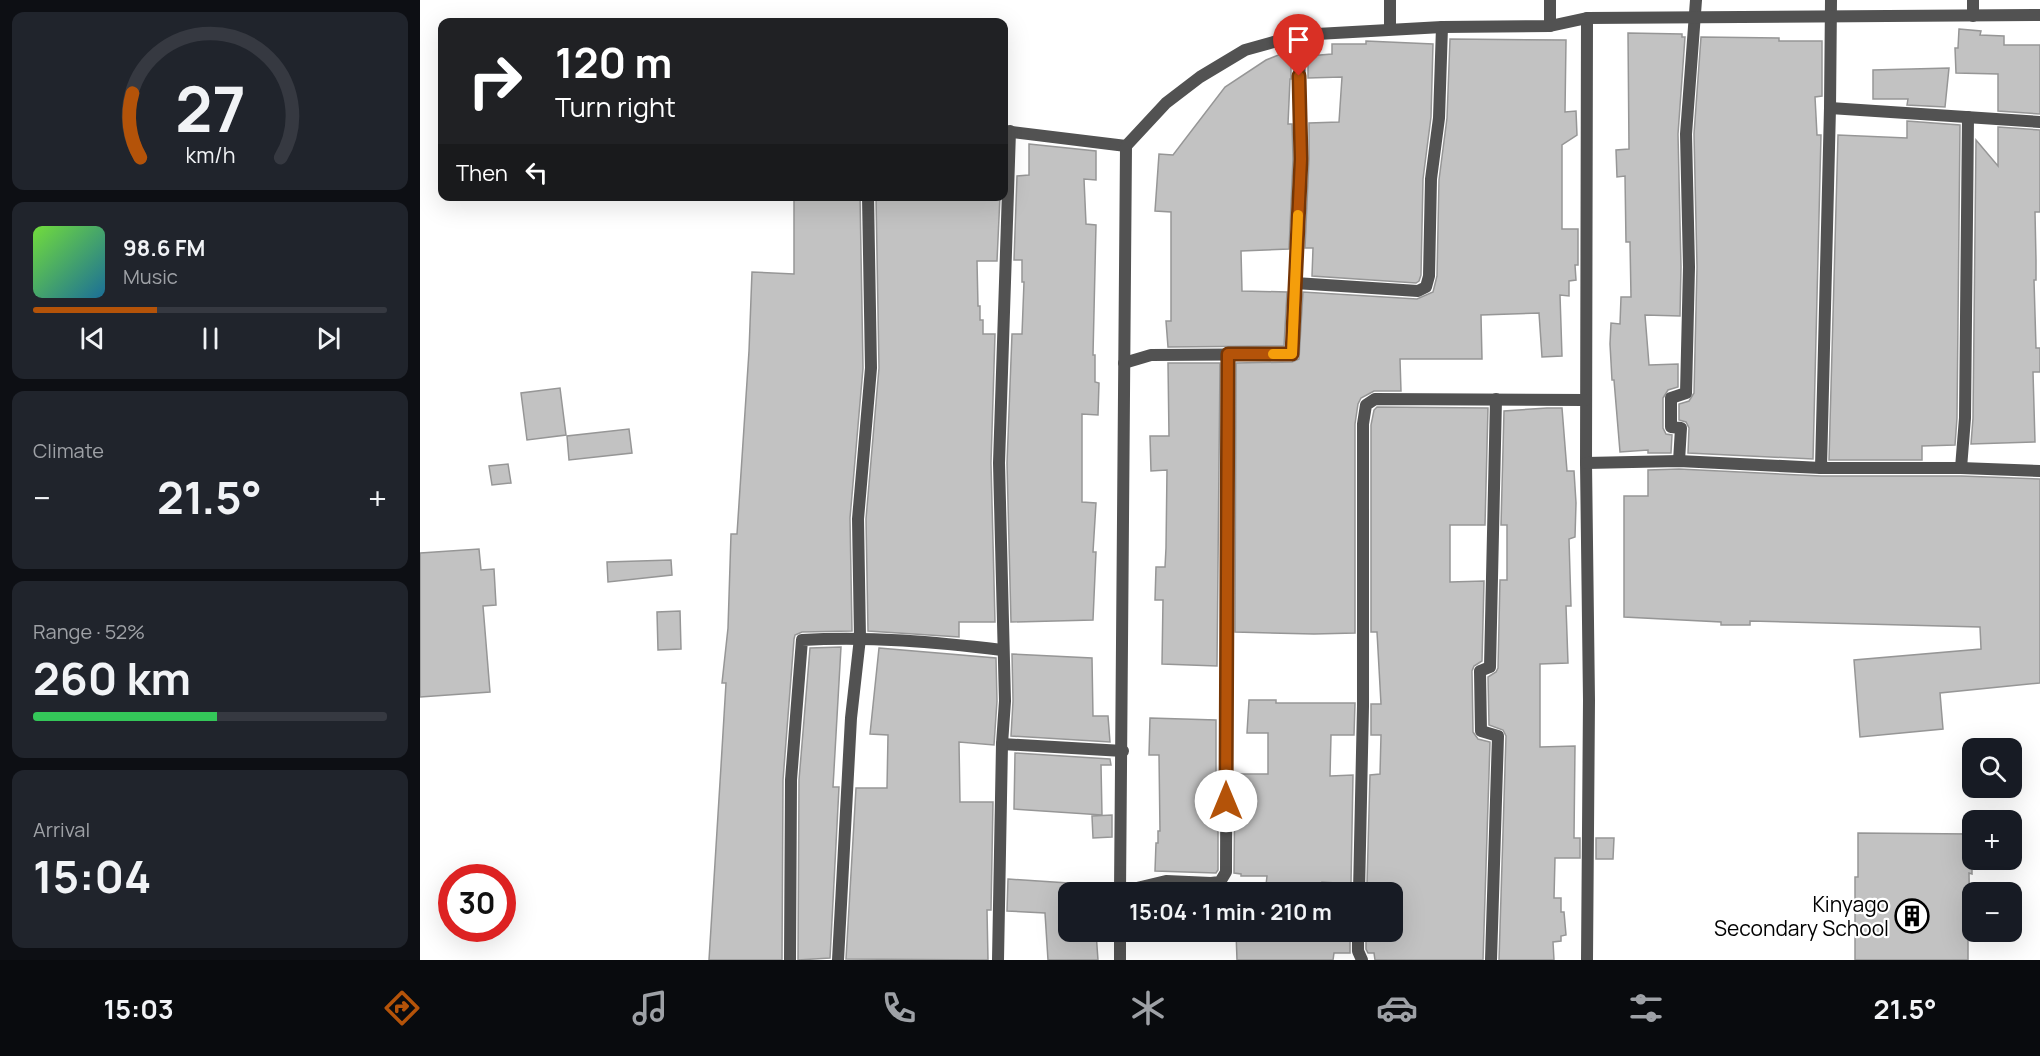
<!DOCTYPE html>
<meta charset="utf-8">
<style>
body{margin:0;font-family:Manrope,sans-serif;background:#20242c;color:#f1f3f6;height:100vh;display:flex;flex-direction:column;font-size:22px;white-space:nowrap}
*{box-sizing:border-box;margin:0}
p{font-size:20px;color:#9ea1a6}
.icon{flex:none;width:33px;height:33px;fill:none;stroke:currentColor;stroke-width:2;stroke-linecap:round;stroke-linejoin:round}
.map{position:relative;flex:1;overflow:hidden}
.side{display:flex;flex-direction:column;gap:12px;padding:12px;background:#0d0f14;width:420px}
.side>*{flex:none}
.top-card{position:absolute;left:18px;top:18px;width:570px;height:183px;border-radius:12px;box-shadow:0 6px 24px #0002;background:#202124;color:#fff;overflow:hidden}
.tools{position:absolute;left:1542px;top:738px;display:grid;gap:12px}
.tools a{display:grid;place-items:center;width:60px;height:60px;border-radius:12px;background:#171b24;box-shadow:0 6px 24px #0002;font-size:30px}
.speed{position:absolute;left:18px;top:864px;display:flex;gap:12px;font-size:30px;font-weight:700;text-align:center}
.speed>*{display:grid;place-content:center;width:78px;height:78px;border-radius:50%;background:#171b24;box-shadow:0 6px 24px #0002;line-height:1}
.speed .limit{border:9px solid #d22;background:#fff;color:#111}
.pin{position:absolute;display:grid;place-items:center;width:51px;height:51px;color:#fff;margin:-62px -26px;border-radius:50% 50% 50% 0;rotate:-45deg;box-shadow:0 0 6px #0007}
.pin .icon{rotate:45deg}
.me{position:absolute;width:66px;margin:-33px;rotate:0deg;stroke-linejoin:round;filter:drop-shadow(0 0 4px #0008)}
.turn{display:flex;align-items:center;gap:21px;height:126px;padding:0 18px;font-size:27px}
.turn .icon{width:78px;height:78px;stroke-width:2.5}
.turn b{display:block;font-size:42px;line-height:51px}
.then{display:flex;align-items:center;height:57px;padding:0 18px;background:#0003;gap:12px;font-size:22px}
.big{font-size:45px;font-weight:700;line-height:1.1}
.side .widget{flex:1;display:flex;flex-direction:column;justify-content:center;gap:9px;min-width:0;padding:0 21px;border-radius:12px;background:#20242c}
.side .dial{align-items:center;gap:0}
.dial svg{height:156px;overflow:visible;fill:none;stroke:#363941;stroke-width:7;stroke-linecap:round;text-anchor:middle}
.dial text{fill:#f1f3f6;stroke:none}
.song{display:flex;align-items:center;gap:18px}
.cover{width:72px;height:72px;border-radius:9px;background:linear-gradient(135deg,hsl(100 70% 55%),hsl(200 70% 35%))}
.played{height:6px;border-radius:3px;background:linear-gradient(90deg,#b45309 35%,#363941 35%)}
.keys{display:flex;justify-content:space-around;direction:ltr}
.heat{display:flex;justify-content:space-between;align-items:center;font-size:33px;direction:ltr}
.charge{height:9px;border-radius:4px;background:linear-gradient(90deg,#34c759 52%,#363941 0)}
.trip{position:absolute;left:638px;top:882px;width:345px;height:60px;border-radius:12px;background:#171b24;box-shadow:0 6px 24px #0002;font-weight:700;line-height:60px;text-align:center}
.menu{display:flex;height:96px;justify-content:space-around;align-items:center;background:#090b0e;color:#9ea1a6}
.menu .icon{width:42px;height:42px}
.menu .active{color:#b45309}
.menu b{font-size:27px;color:#f1f3f6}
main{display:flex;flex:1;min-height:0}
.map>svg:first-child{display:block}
</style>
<main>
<section class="side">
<div class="widget dial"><svg viewBox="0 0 100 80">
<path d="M14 69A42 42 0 1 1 86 69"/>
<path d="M14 69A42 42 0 0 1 10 36" stroke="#b45309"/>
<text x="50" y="56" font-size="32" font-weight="700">27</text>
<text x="50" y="72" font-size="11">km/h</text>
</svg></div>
<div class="widget">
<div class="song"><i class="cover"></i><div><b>98.6 FM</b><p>Music</p></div></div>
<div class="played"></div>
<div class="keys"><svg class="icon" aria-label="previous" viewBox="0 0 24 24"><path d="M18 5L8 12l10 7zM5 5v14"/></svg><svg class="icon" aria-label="pause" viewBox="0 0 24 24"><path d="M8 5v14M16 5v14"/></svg><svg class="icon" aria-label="next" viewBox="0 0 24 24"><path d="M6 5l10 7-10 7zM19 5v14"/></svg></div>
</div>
<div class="widget"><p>Climate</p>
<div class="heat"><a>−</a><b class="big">21.5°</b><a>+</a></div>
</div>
<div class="widget"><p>Range · 52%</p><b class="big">260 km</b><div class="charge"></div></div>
<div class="widget"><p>Arrival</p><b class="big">15:04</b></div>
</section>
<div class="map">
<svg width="1620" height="960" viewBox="0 0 1620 960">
<rect width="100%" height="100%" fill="#fff"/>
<g fill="#c2c2c2" stroke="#969696" stroke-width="1.5">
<path d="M1539,29L1561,31L1560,35L1584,36V45H1620V114L1578,111V74L1536,73L1535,48H1538Z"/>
<path d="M1208,33L1262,34V37H1265L1258,134L1261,267L1260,316L1225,315L1229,365L1258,364V387L1248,390L1243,398V428L1246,434L1252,435L1251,453H1228V450L1200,452L1194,380H1192L1190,344L1191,323L1200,324L1201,297H1211L1210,242H1206L1205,176L1197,177L1196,150L1209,149Z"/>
<path d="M1281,37L1359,38V41H1402V96L1395,97L1397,135H1401L1393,459L1268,453L1269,428L1266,422L1259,420V404L1269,401L1274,393L1277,267L1274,134Z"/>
<path d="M1030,39L1146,40L1145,112L1156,111L1157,135L1142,145V229H1158V265H1155L1156,280L1149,281V296L1140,295L1142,356L1122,357L1119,313L1061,315L1062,359H980L981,391H954L941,398L938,404L935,424V633L894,634L815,632L816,363L872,362L879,359L883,292L997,299L1013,292L1017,276L1019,180L1027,118Z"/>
<path d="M946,41L1013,44L1011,117L1003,179L1001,275L999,281L996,283L892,276L893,248H885L889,159V123L919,122L922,77L888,78V56L912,54V44H946Z"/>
<path d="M871,50V79H870L868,124H872L873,159L869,249L821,251L822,291L867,292L864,346L748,347L746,321H751V212L735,211L739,154L753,155L805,87L846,60Z"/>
<path d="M1529,68L1525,107L1487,105L1488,99H1453V70Z"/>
<path d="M1487,121L1540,125L1537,418L1535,445L1502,446V460H1409L1418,135L1487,138Z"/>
<path d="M1578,127L1620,130V212H1615L1616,260V280H1614L1616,348H1620V372H1613L1615,442L1551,444L1553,418L1556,140L1578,166Z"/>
<path d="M609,144L676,151V180L664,179L666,224L676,225L673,355H675V382L679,383L678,415L662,414V502L676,503L673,552H676L673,620L591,622L587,463L592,334H602L604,282H602V260H594L597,176L609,175Z"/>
<path d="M374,196H440L443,368L430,518L432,631L382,632L375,635L374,639L363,780L362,960H289L301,766L306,683H302L308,628L311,534H317L329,351L332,272L374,274Z"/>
<path d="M456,196H580L577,261H557L558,306H560V320H563V334H575L571,463L575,622H539V637L448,631L446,519L459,368Z"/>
<path d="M748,363H800L797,666L742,664L743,600H735L736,567H745L746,548L747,470L731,471L730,436H749Z"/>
<path d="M140,388L146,435L107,440L101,393Z"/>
<path d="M957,407L1068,408L1065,525H1030V582L1064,581L1062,661L1054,666L1052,671L1053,732L1058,739L1070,742L1063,960H955L954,953H948L946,949V932H972V892H955V885L947,884L950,775L960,774L961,735H951V704H961L957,632H951V425L954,410Z"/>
<path d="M1127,408H1142L1147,471H1154L1156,503L1155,537L1149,539L1151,606H1146L1148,663L1120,664V747L1155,746L1154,838H1160V858H1135L1134,898H1141V912H1144L1146,935L1141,936V941L1133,942L1134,960H1079L1086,736L1083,730L1069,725L1068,677L1076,672L1078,668L1080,580H1087V525H1081L1084,411Z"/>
<path d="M209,429L212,453L149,460L147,436Z"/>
<path d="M88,464L91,483L72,485L69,466Z"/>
<path d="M1259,469L1401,476H1541L1620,479V683L1520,693L1523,729L1440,737L1434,660L1561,649L1560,627L1330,621V625H1301V622L1204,617V496H1228V470Z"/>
<path d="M59,549L61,570L74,569L76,605L63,606L70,692L0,697V553Z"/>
<path d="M251,560L252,575L188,582L187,562Z"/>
<path d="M260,611L261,649L238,650L237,612Z"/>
<path d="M421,647L413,787H419L410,958L378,960L379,780L390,648Z"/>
<path d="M459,648L576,658L577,701L574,745L539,742L540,802H573L571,910H567L568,960L426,959L436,788H467L468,735L450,734Z"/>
<path d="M592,654L672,658L673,716H688L690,742L591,736L593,701Z"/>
<path d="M829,700H856V703H935L934,735H911L910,776L933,775L931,884L902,882V884H876V886L846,885L847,876H821V874L814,873L815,774H848V733H827Z"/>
<path d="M730,718L796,720V774H798V870L796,873L735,871L736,843H738V831H740L739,755H729Z"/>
<path d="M595,753L690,759L691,765H681L682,815L594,809Z"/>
<path d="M692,815V837L673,838L672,816Z"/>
<path d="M1438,833L1552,834V874L1549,873L1550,938H1548V960H1435V877H1438Z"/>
<path d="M1176,838H1194L1193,859H1176Z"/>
<path d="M588,879L648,883V932H676L678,960H628L625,913L587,911Z"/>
<path d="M816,932H930V953H914L913,960H817Z"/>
</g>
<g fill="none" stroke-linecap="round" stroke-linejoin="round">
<g stroke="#525252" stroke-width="12">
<path d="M1553,16V0"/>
<path d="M1167,18L1166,463L1169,700L1167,960"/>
<path d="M1130,26V0"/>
<path d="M970,29V0"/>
<path d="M1410,108L1620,122"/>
<path d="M584,131L706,146"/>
<path d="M875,283L998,291L1006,287L1009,276L1011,179L1019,118L1022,27"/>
<path d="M704,363L731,355L872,354L881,159L879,35"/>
<path d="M1259,461L1261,428L1251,427V398L1266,393L1269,267L1266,134L1276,0"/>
<path d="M1166,463L1259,461L1401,468H1541L1620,471"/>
<path d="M1401,468L1410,108L1411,0"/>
<path d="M1541,468L1545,418L1548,117"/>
<path d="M582,744L703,751"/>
<path d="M700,892L706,146L746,103L780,77L825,50L879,35L1022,27L1130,26L1167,18L1620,15"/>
<path d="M700,892L746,881L791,883L800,882L806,872L808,354"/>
<path d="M939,892L943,706V424L946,405L955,399L1166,400"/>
<path d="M938,932V951L942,960"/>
<path d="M370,960L371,780L382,640C450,636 516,642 582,650"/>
<path d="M418,960L431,718L440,638L438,519L451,368L448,196"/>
<path d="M578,960L582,744L585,701L579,463L590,131"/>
<path d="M700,960V932"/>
<path d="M1071,960L1078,736L1061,731L1060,671L1070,667L1076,399"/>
</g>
</g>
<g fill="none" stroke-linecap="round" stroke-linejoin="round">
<g stroke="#753606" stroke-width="15">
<path id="route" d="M806,801L808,354H872L881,159L879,76"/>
</g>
<use href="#route" stroke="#b45309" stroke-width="10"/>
<path stroke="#f59e0b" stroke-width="10" d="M853,354H872L878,215"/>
</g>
<defs>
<g id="building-ring" transform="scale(1.725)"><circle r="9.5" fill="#fff" stroke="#000" stroke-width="1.5"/><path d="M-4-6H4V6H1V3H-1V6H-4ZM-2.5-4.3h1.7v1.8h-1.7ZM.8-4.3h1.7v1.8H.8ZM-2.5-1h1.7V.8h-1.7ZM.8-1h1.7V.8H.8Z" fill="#000"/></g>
</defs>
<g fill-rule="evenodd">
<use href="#building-ring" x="1492" y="916"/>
</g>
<g text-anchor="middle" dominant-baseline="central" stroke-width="4.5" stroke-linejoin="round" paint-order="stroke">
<g font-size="21" fill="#000" stroke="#fff" text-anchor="end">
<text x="1469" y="904">Kinyago<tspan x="1469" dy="24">Secondary School</tspan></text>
</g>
</g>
</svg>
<div class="tools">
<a><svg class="icon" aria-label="search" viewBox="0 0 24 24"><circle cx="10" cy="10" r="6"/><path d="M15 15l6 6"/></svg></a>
<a>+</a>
<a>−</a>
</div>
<div class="speed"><div class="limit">30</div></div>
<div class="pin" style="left:879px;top:76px;background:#d93025"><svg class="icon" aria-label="arrive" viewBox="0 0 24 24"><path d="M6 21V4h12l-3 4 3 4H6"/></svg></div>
<svg class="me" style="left:806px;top:801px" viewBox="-20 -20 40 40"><circle r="19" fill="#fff"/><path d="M0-13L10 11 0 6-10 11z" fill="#b45309"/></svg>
<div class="trip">15:04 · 1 min · 210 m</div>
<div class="top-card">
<div class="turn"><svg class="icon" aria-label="right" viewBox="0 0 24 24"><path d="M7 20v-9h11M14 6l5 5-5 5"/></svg><div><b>120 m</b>Turn right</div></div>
<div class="then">Then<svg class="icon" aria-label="left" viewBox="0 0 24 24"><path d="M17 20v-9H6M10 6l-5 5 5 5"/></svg></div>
</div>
</div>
</main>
<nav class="menu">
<b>15:03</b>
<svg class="icon active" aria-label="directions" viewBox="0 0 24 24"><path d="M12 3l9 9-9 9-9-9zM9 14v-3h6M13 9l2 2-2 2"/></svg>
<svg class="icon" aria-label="music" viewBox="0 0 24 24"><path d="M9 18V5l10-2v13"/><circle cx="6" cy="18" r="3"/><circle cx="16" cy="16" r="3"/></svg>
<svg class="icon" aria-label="phone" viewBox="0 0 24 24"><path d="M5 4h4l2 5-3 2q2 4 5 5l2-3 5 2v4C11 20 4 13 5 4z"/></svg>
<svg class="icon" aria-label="climate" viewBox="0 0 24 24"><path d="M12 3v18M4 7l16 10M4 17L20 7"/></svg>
<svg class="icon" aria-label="car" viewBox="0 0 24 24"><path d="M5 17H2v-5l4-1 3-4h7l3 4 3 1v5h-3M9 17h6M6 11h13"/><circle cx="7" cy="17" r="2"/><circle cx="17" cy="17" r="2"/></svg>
<svg class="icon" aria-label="filters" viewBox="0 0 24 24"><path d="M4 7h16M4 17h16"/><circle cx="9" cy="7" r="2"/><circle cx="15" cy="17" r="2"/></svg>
<b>21.5°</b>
</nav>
